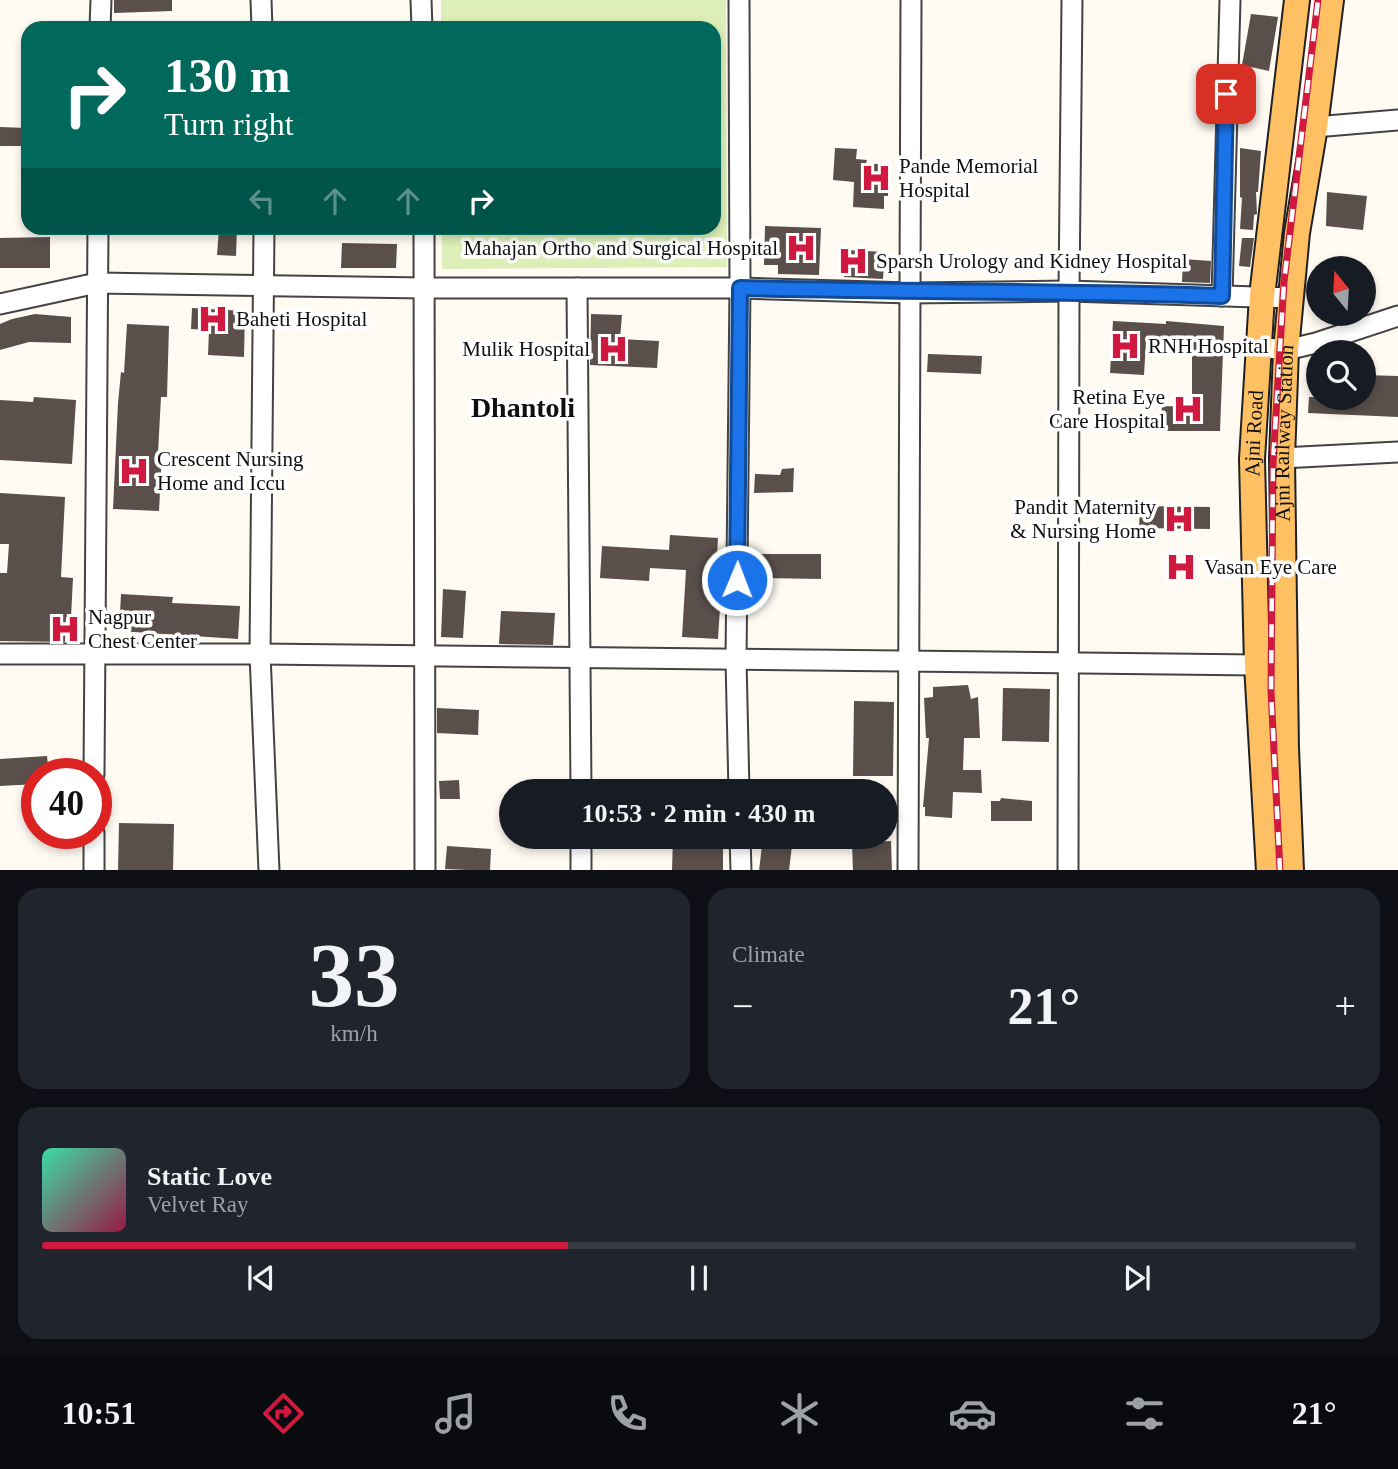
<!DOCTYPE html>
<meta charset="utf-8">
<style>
body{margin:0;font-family:Georgia,serif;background:#20242c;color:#f1f3f6;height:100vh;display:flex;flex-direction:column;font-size:26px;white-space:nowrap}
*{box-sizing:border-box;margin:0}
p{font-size:23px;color:#9ea1a6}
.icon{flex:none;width:38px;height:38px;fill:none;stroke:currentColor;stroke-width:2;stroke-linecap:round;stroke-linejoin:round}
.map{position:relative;height:870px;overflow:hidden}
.sheet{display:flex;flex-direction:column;gap:18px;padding:18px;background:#0d0f14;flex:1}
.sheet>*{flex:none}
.hud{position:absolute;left:21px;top:21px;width:700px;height:214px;border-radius:21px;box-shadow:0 4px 10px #0003;background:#00695c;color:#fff;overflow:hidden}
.needle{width:46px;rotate:342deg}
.buttons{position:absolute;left:1306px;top:256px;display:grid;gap:14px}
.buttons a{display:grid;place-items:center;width:70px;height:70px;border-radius:50%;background:#171b24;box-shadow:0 4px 10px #0003;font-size:35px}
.speed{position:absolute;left:21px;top:758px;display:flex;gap:14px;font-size:35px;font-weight:700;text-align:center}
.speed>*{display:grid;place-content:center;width:91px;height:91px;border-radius:50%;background:#171b24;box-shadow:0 4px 10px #0003;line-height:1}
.speed .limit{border:10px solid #d22;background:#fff;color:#111}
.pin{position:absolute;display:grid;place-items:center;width:60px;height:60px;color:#fff;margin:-30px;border-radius:14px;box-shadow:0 4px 10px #0006}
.me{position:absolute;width:77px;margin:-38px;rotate:1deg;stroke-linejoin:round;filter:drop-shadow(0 0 5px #0008)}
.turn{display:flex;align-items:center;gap:24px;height:147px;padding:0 28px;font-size:32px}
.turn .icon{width:91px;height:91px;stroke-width:2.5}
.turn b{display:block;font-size:49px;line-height:60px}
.lanes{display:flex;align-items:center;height:66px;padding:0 28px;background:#0003;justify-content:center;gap:35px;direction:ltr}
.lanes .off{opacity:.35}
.big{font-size:52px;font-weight:700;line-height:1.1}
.sheet .tile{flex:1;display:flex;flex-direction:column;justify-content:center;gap:10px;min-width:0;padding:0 24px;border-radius:21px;background:#20242c}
.sheet .dial{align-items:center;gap:0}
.dial b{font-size:91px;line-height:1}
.song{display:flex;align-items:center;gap:21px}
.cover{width:84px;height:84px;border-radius:10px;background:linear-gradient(135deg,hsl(160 70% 55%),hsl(340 70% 35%))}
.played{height:7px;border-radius:4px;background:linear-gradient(90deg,#cf193f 40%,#363941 40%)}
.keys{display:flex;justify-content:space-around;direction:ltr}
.heat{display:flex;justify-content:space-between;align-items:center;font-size:38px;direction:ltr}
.sheet .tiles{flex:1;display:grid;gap:18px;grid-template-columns:1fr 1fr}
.tile:last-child{grid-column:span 2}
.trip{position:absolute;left:499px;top:779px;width:399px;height:70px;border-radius:35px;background:#171b24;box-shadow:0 4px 10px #0003;font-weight:700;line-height:70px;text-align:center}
.tabs{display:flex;height:112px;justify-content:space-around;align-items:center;background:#090b0e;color:#9ea1a6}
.tabs .icon{width:49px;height:49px}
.tabs .current{color:#cf193f}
.tabs b{font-size:32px;color:#f1f3f6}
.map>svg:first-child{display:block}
</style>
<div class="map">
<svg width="1398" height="871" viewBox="0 0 1398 871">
<rect width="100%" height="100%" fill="#fffbf3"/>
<path fill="#ddeeb8" d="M441,0H726L727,267L442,269V228H714V28H441Z"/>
<g fill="#5a4f4b">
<path d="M114,0H172V11L114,13Z"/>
<path d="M1251,14L1278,17L1269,71L1242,65Z"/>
<path d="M0,127L28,128V146H0Z"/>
<path d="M835,148L857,149L856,159L867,160L866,163L889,165L888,196H884V209L853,207L854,182L833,180Z"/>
<path d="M1240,148L1261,151L1258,192H1256L1257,214L1254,215L1253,230L1240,229L1242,198L1240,197Z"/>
<path d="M1327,192L1367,196L1363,230L1326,226Z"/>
<path d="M765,226L821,228L819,275L778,274V265H764Z"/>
<path d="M219,228H237L236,256L217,255Z"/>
<path d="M50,237V268H0V238Z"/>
<path d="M1242,238H1254L1250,267L1239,266Z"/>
<path d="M342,243L397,244L396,268H341Z"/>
<path d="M846,250L885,252L883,279L844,277Z"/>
<path d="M1183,259L1211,261L1210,283L1182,282Z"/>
<path d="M192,308L245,311L244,357L208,355L209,330L191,329Z"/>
<path d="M35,314L71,317V343L29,342L0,350V324L12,319Z"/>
<path d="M591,314L622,315L620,339L659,341L657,368L590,365Z"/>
<path d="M1113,321L1166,324V321L1224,326L1220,431H1164L1161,416L1162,406L1192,407V347L1146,341L1144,375L1110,373Z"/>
<path d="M127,324L169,326L167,397H161L158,453H162L159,511L113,509L118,403L121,372L124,373Z"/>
<path d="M928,354L982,356L981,374L927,372Z"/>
<path d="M1363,375L1398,376V417L1308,413L1309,397H1363Z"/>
<path d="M34,397L76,400L72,464L0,460V400L33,402Z"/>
<path d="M794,468L793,492L754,493L755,474L780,475L782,469Z"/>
<path d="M0,493L65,497L61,577L73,578L71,617H66L65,642L0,641V573H7L9,544H0Z"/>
<path d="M1140,506L1210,507V529L1139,528Z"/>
<path d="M670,535L718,538L715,592H721L718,639L682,637L686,570L650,568L649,581L600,578L602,546L669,550Z"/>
<path d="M760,554H821V579L759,578Z"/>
<path d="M443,589L466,591L463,638L441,637Z"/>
<path d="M121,594L173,597L172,603L240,606L238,639L119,631Z"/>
<path d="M501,611L555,613L553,645L499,644Z"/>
<path d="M968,685L971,699L978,697L980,738H964L963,770H981L982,793L953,792L952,818L925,816V807H923L929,738H926L924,698L933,697V687Z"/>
<path d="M1003,688L1050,689L1049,742L1002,741Z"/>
<path d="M854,701L894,702L893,776H853Z"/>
<path d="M437,708L479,710L478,735L437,733Z"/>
<path d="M47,756L49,774H37V784L0,786V759Z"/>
<path d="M459,780L460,799H440L439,781Z"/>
<path d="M1001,798L1032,801V821H991V801H1000Z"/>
<path d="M119,823L174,824L173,871H118Z"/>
<path d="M673,836H723V871H672Z"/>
<path d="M763,836H793L789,871H759Z"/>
<path d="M891,841L892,871H853L852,843Z"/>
<path d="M447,846L491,849L490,871L445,869Z"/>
</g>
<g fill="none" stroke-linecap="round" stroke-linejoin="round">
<g stroke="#434343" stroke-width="23">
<g id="minor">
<path d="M261,0L262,28"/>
<path d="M421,0L422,28"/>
<path d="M100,28L101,0"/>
<path d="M1315,127L1398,120"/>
<path d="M264,228L260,654L269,871"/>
<path d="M424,228L425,871"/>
<path d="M577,288L581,791"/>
<path d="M1222,296L1230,0"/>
<path d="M0,304L97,283L425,288H740L910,293L1069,291L1291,298"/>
<path d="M1259,347L1286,350L1316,343L1398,316"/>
<path d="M1282,458L1398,452"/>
<path d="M0,654H260L1257,665"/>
<path d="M94,774L98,228"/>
<path d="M739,791L736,660L740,288L739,0"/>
<path d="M94,833V871"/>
<path d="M581,836V871"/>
<path d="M740,836L741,871"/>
<path d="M908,871L911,0"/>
<path d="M1068,871L1069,291L1072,0"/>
</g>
</g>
<g stroke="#212121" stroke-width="28">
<g id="major">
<path id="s1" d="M1269,871L1257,665L1252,459L1262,296L1297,0"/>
<path id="s2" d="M1291,871L1286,748L1282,458L1286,350L1297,233L1315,127L1331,0"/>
</g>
</g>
<use href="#minor" stroke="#fff" stroke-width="19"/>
<use href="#major" stroke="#ffc063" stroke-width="24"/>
<g stroke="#cf193f" stroke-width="7">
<path id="rail" d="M1280,871L1271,691L1273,463L1284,282L1318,0"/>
</g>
<use href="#rail" stroke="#fff" stroke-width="4.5" stroke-dasharray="13" stroke-linecap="butt"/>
</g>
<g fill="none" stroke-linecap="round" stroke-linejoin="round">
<g stroke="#114b97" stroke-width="18">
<path id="route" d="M737,580L740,288C901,292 1061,291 1222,296L1226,94"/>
</g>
<use href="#route" stroke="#1a73e8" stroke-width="12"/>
</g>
<defs>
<g id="hospital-bare" transform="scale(2.415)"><path d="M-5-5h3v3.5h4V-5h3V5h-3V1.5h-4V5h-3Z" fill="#cf193f" stroke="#fff" stroke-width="2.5" paint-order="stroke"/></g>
</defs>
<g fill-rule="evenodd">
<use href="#hospital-bare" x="876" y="178"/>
<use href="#hospital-bare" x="801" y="248"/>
<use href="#hospital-bare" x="853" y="261"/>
<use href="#hospital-bare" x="213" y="319"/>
<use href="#hospital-bare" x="1125" y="346"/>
<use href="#hospital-bare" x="613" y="349"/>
<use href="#hospital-bare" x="1188" y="409"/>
<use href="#hospital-bare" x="134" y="471"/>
<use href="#hospital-bare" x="1179" y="519"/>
<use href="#hospital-bare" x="1181" y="567"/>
<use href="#hospital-bare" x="65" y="629"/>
</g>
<g text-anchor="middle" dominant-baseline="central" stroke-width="7" stroke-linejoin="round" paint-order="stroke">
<g font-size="21" fill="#101010" stroke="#fff" text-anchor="start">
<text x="899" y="166">Pande Memorial<tspan x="899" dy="24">Hospital</tspan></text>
<text x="778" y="248" text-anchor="end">Mahajan Ortho and Surgical Hospital</text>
<text x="876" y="261">Sparsh Urology and Kidney Hospital</text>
<text x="236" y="319">Baheti Hospital</text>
<text x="1148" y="346">RNH Hospital</text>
<text x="590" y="349" text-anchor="end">Mulik Hospital</text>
<text x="1165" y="397" text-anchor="end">Retina Eye<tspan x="1165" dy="24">Care Hospital</tspan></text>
<text x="157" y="459">Crescent Nursing<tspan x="157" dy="24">Home and Iccu</tspan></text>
<text x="1156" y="507" text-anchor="end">Pandit Maternity<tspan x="1156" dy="24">&amp; Nursing Home</tspan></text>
<text x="1204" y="567">Vasan Eye Care</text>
<text x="88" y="617">Nagpur<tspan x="88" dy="24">Chest Center</tspan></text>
</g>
<g font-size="21" fill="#101010" stroke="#fff">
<text stroke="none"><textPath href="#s1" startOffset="438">Ajni Road</textPath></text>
<text stroke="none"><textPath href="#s2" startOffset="438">Ajni Railway Station</textPath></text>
</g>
<g font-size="28" font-weight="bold" fill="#101010" stroke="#fff">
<text x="523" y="407">Dhantoli</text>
</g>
</g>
</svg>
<div class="buttons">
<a><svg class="needle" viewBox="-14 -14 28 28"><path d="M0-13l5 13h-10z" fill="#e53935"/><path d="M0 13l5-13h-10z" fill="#9ea1a6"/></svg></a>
<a><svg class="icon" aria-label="search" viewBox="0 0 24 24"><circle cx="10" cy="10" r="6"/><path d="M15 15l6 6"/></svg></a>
</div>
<div class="speed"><div class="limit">40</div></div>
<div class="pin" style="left:1226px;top:94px;background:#d93025"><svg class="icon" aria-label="arrive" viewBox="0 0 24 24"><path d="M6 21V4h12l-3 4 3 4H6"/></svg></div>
<svg class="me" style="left:737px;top:580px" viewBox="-20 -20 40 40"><circle r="17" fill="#1a73e8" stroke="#fff" stroke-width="3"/><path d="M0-11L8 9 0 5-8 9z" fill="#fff"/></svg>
<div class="trip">10:53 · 2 min · 430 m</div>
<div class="hud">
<div class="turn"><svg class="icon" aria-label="right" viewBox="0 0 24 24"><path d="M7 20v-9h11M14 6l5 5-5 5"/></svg><div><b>130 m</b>Turn right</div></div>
<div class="lanes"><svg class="icon off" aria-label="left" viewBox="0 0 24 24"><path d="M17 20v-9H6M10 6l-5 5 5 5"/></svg><svg class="icon off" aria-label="ahead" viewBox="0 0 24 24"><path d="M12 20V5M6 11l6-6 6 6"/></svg><svg class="icon off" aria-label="ahead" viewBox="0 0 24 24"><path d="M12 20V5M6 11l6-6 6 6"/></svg><svg class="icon" aria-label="right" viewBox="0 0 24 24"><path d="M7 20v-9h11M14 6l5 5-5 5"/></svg></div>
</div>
</div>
<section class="sheet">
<div class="tiles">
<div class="tile dial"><b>33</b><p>km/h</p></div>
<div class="tile"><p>Climate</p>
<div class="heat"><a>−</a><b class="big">21°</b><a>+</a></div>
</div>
<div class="tile">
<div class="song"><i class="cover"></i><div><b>Static Love</b><p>Velvet Ray</p></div></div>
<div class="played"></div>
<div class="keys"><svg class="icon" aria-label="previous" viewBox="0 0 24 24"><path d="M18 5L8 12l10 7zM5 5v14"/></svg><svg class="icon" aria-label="pause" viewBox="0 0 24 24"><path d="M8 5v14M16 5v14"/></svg><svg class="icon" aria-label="next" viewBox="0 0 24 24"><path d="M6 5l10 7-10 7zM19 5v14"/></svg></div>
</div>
</div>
</section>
<nav class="tabs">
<b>10:51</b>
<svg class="icon current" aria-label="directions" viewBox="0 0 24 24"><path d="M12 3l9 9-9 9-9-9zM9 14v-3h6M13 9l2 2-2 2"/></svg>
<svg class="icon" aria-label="music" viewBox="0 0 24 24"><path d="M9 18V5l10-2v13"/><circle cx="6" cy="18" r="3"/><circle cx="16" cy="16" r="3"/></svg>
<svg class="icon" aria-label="phone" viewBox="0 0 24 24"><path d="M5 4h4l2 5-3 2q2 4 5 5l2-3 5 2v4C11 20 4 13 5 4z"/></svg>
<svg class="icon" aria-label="climate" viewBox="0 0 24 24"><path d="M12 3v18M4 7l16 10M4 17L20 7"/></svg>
<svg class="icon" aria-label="car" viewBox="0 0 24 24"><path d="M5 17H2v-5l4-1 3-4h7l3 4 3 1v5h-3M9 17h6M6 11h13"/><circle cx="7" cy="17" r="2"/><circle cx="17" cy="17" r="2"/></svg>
<svg class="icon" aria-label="filters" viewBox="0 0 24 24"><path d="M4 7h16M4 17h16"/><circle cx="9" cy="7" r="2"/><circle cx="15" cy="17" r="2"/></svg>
<b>21°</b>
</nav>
